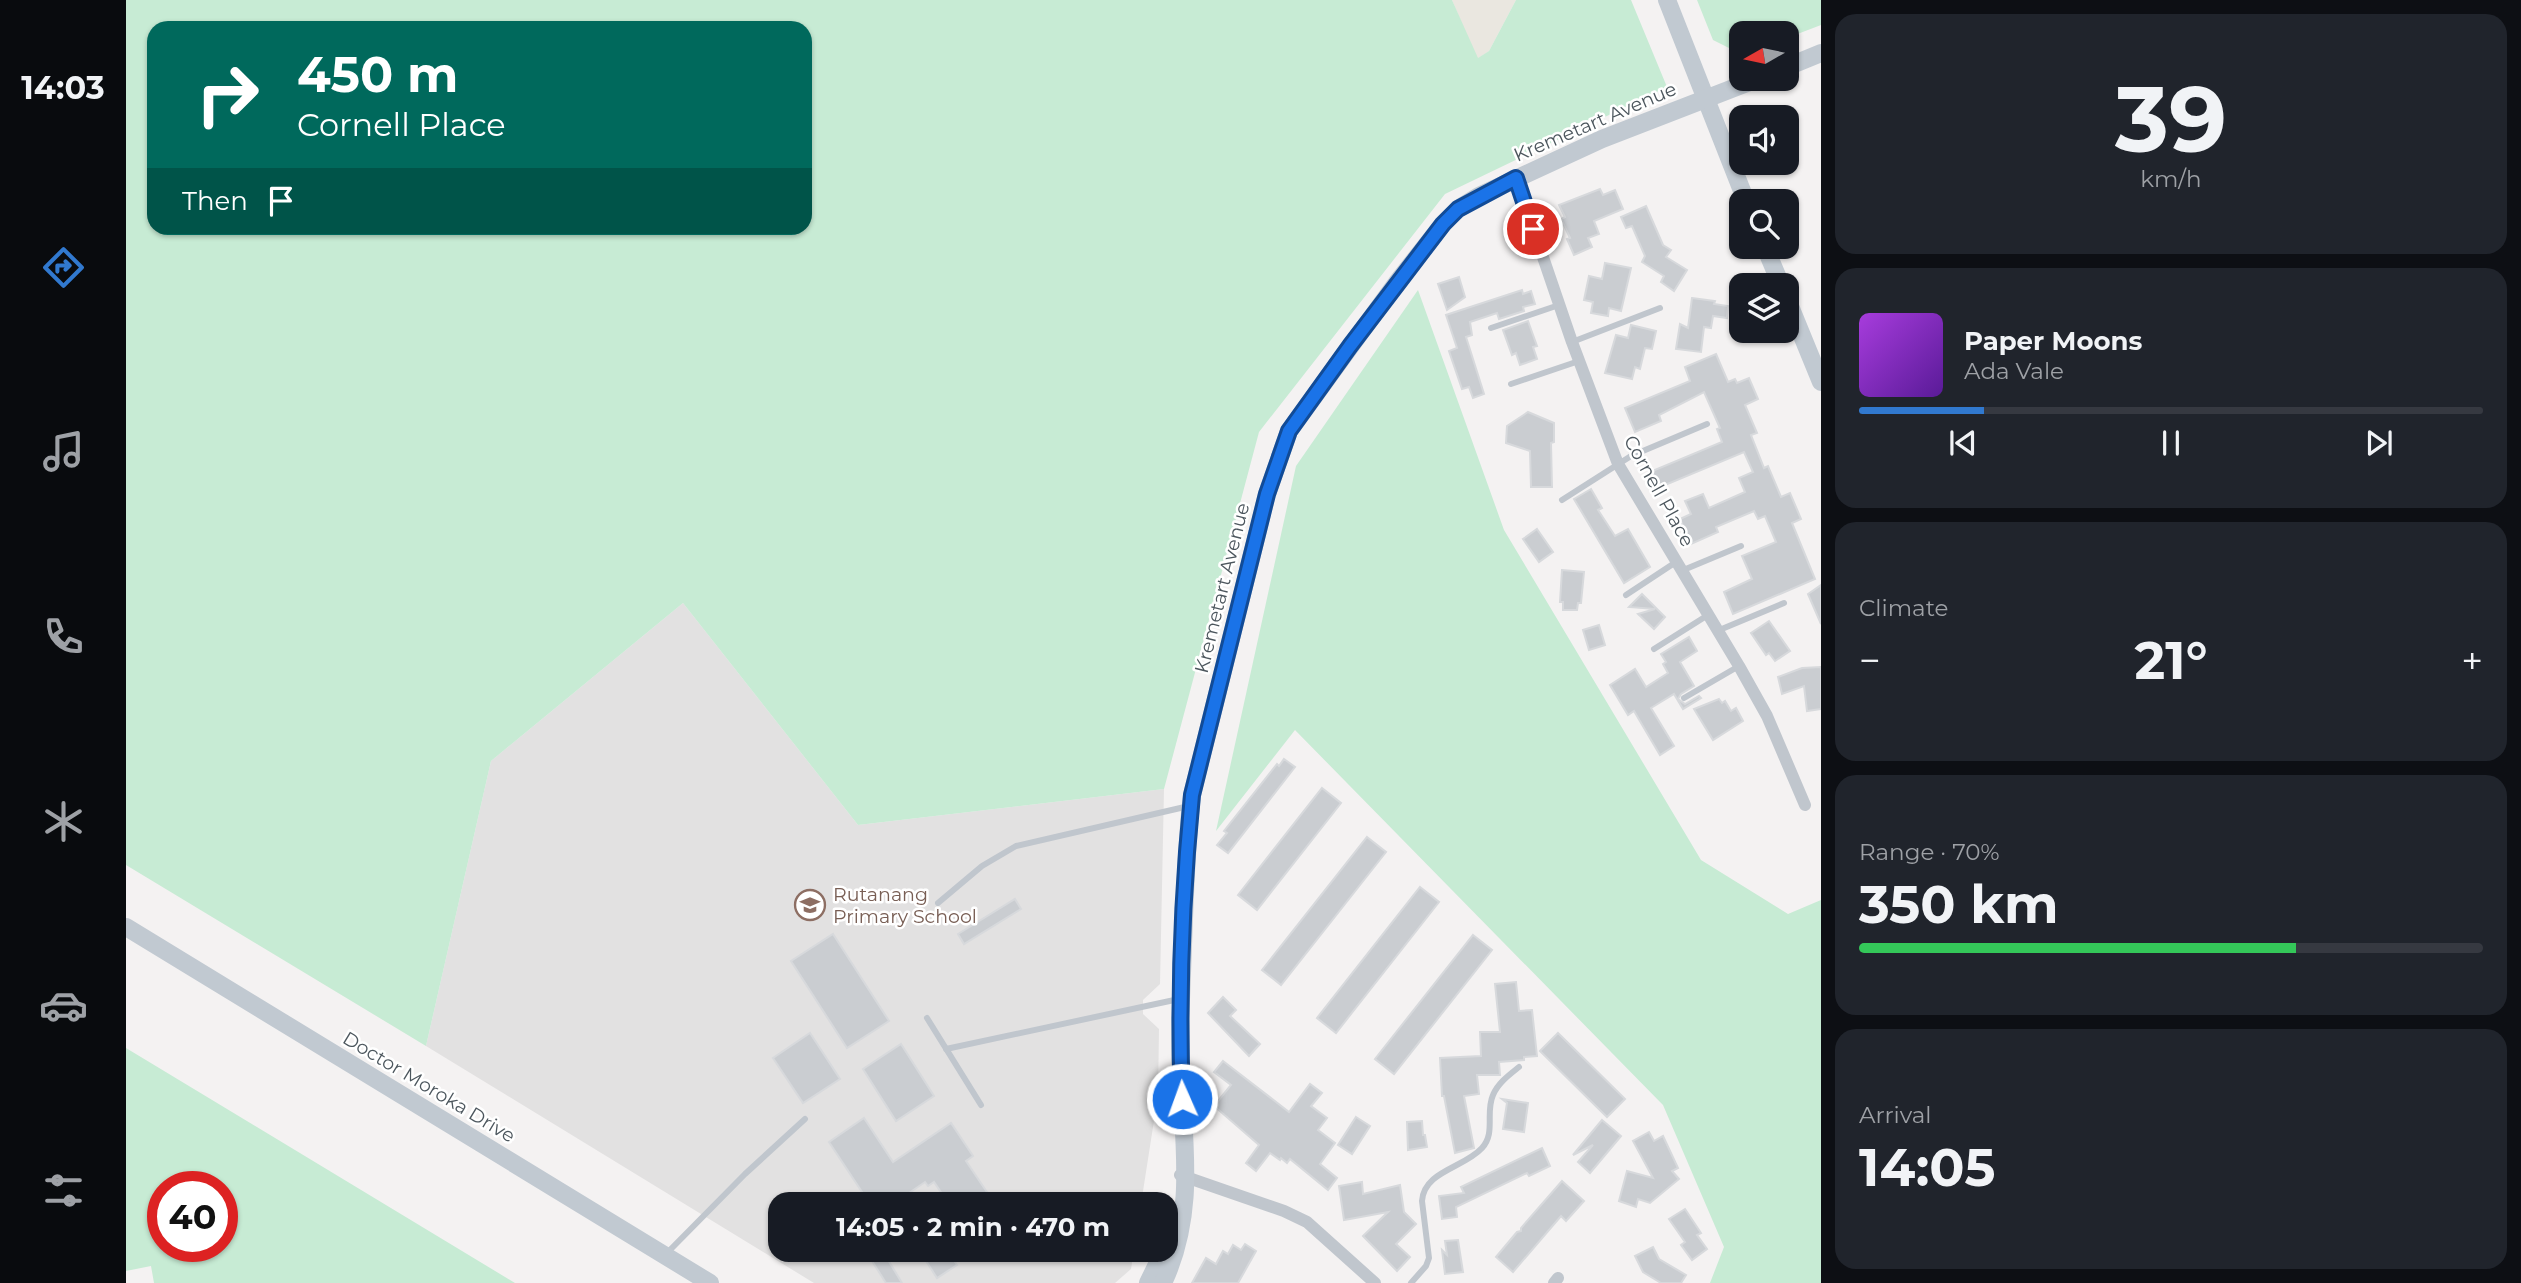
<!DOCTYPE html>
<meta charset="utf-8">
<style>
body{margin:0;font-family:Montserrat,sans-serif;background:#20242c;color:#f1f3f6;height:100vh;display:flex;flex-direction:column;font-size:26px;white-space:nowrap}
*{box-sizing:border-box;margin:0}
p{font-size:23px;color:#9ea1a6}
.icon{flex:none;width:38px;height:38px;fill:none;stroke:currentColor;stroke-width:2;stroke-linecap:round;stroke-linejoin:round}
.map{position:relative;flex:1;overflow:hidden}
.side{display:flex;flex-direction:column;gap:14px;padding:14px;background:#0d0f14;width:700px}
.side>*{flex:none}
.top-card{position:absolute;left:21px;top:21px;width:665px;height:214px;border-radius:21px;box-shadow:0 2px 5px #0004;background:#00695c;color:#fff;overflow:hidden}
.needle{width:46px;rotate:261deg}
.fabs{position:absolute;left:1603px;top:21px;display:grid;gap:14px}
.fabs a{display:grid;place-items:center;width:70px;height:70px;border-radius:14px;background:#171b24;box-shadow:0 2px 5px #0004;font-size:35px}
.speed{position:absolute;left:21px;top:1171px;display:flex;gap:14px;font-size:35px;font-weight:700;text-align:center}
.speed>*{display:grid;place-content:center;width:91px;height:91px;border-radius:50%;background:#171b24;box-shadow:0 2px 5px #0004;line-height:1}
.speed .limit{border:10px solid #d22;background:#fff;color:#111}
.pin{position:absolute;display:grid;place-items:center;width:60px;height:60px;color:#fff;margin:-30px;border:4px solid #fff;border-radius:50%;box-shadow:0 2px 7px #0007}
.me{position:absolute;width:77px;margin:-38px;rotate:358deg;stroke-linejoin:round;filter:drop-shadow(0 0 5px #0008)}
.turn{display:flex;align-items:center;gap:24px;height:147px;padding:0 35px;font-size:32px}
.turn .icon{width:91px;height:91px;stroke-width:2.5}
.turn b{display:block;font-size:49px;line-height:60px}
.then{display:flex;align-items:center;height:66px;padding:0 35px;background:#0003;gap:14px;font-size:26px}
.big{font-size:52px;font-weight:700;line-height:1.1}
.side .card{flex:1;display:flex;flex-direction:column;justify-content:center;gap:10px;min-width:0;padding:0 24px;border-radius:21px;background:#20242c}
.side .dial{align-items:center;gap:0}
.dial b{font-size:91px;line-height:1}
.song{display:flex;align-items:center;gap:21px}
.cover{width:84px;height:84px;border-radius:10px;background:linear-gradient(135deg,hsl(280 70% 55%),hsl(270 70% 35%))}
.played{height:7px;border-radius:4px;background:linear-gradient(90deg,#3179cf 20%,#363941 20%)}
.keys{display:flex;justify-content:space-around;direction:ltr}
.heat{display:flex;justify-content:space-between;align-items:center;font-size:38px;direction:ltr}
.charge{height:10px;border-radius:5px;background:linear-gradient(90deg,#34c759 70%,#363941 0)}
.trip{position:absolute;left:642px;top:1192px;width:410px;height:70px;border-radius:21px;background:#171b24;box-shadow:0 2px 5px #0004;font-weight:700;line-height:70px;text-align:center}
main{display:flex;flex:1;min-height:0}
.tab-bar{display:flex;flex-direction:column;width:126px;justify-content:space-around;align-items:center;background:#090b0e;color:#9ea1a6}
.tab-bar .icon{width:49px;height:49px}
.tab-bar .on{color:#3179cf}
.tab-bar b{font-size:32px;color:#f1f3f6}
.map>svg:first-child{display:block}
</style>
<main>
<nav class="tab-bar">
<b>14:03</b>
<svg class="icon on" aria-label="directions" viewBox="0 0 24 24"><path d="M12 3l9 9-9 9-9-9zM9 14v-3h6M13 9l2 2-2 2"/></svg>
<svg class="icon" aria-label="music" viewBox="0 0 24 24"><path d="M9 18V5l10-2v13"/><circle cx="6" cy="18" r="3"/><circle cx="16" cy="16" r="3"/></svg>
<svg class="icon" aria-label="phone" viewBox="0 0 24 24"><path d="M5 4h4l2 5-3 2q2 4 5 5l2-3 5 2v4C11 20 4 13 5 4z"/></svg>
<svg class="icon" aria-label="climate" viewBox="0 0 24 24"><path d="M12 3v18M4 7l16 10M4 17L20 7"/></svg>
<svg class="icon" aria-label="car" viewBox="0 0 24 24"><path d="M5 17H2v-5l4-1 3-4h7l3 4 3 1v5h-3M9 17h6M6 11h13"/><circle cx="7" cy="17" r="2"/><circle cx="17" cy="17" r="2"/></svg>
<svg class="icon" aria-label="filters" viewBox="0 0 24 24"><path d="M4 7h16M4 17h16"/><circle cx="9" cy="7" r="2"/><circle cx="15" cy="17" r="2"/></svg>
</nav>
<div class="map">
<svg width="1695" height="1283" viewBox="0 0 1695 1283">
<rect width="100%" height="100%" fill="#f4f2f2"/>
<path fill="#eae7e0" d="M1326,0H1390L1363,51L1351,59Z"/>
<path fill="#e2e1e1" d="M557,603L732,825L1038,789L1034,984L1017,1000V1014L1033,1029L1032,1095L1015,1204H654V1250H1008L1005,1269L989,1283H688L300,1046L365,761Z"/>
<g fill="#c7ebd4" fill-rule="evenodd">
<path d="M0,0H1326L1352,58L1363,51L1390,0H1505L1541,87L1319,194L1133,432L1038,789L732,825L557,603L365,761L300,1046L0,865ZM28,28H679V228H28Z"/>
<path d="M1571,0H1695V25L1661,38V33H1615V54L1587,40Z"/>
<path d="M1292,290L1378,530L1575,860L1662,914L1695,900V1283H1584L1598,1247L1537,1105L1169,730L1090,831L1170,466Z"/>
<path d="M0,1048L389,1283H28L25,1266L0,1271ZM37,1186H96V1246H37Z"/>
</g>
<g fill="#cacdd1" stroke="#d7d9dc" stroke-width="2">
<path d="M1474,189L1477,195L1489,190L1497,209L1468,221L1473,234L1462,238L1466,247L1448,255L1441,239L1444,238L1435,219L1439,217L1433,205Z"/>
<path d="M1520,206L1537,245L1545,250L1540,257L1561,270L1548,291L1535,282L1538,276L1516,262L1519,256L1506,226L1500,228L1495,217Z"/>
<path d="M1479,263L1505,268L1495,311L1483,308L1482,316L1465,313L1467,302L1458,300L1463,276L1476,279Z"/>
<path d="M1333,277L1339,297L1321,310L1312,284Z"/>
<path d="M1396,290L1397,294L1405,291L1409,304L1397,307L1398,311L1373,319L1371,313L1344,322L1346,335L1340,337L1358,394L1347,398L1343,387L1336,389L1323,351L1331,348L1320,315Z"/>
<path d="M1566,298L1589,301L1588,304L1602,306L1601,318L1587,316L1585,328L1578,327L1575,352L1550,349L1554,324L1562,328Z"/>
<path d="M1402,321L1411,346L1407,347L1411,359L1394,365L1390,353L1386,355L1377,330Z"/>
<path d="M1505,325L1530,331L1526,349L1519,348L1514,369L1509,367L1506,379L1479,373L1490,335L1502,338Z"/>
<path d="M1590,354L1602,382L1609,379L1611,383L1623,378L1632,399L1619,405L1631,433L1625,435L1638,468L1642,466L1655,497L1664,493L1675,519L1666,523L1689,579L1607,614L1598,592L1626,579L1616,556L1650,542L1639,516L1632,519L1628,511L1590,527L1592,532L1565,544L1554,519L1565,514L1559,501L1577,494L1583,508L1619,492L1613,478L1627,472L1618,452L1532,488L1524,472L1596,442L1591,429L1594,428L1578,392L1533,415L1535,421L1509,432L1499,408L1564,381L1559,367Z"/>
<path d="M1402,412L1428,423V442L1425,443L1426,487H1405L1404,451L1380,443L1381,426Z"/>
<path d="M1465,489L1476,508L1472,510L1489,536L1502,529L1524,567L1498,583L1448,499Z"/>
<path d="M1411,529L1427,552L1413,562L1397,539Z"/>
<path d="M1436,570L1458,572L1455,603H1452L1451,610H1437V602H1434Z"/>
<path d="M1695,585V624L1682,594Z"/>
<path d="M1516,594L1539,617L1528,629L1512,614L1529,609L1503,607Z"/>
<path d="M1643,621L1664,651L1649,661L1643,653L1640,655L1625,633Z"/>
<path d="M1473,625L1479,645L1463,650L1457,630Z"/>
<path d="M1563,637L1571,651L1554,662L1568,686L1555,694L1552,699L1559,704L1573,696L1575,698L1557,709L1548,694L1525,708L1548,746L1534,755L1508,711L1502,715L1484,685L1509,669L1520,687L1542,673L1537,664L1540,662L1535,654Z"/>
<path d="M1695,667V709L1681,711L1678,686L1656,694L1652,677L1676,668Z"/>
<path d="M1593,699L1596,703L1599,701L1605,711L1610,708L1617,721L1587,740L1568,709Z"/>
<path d="M1158,759L1169,767L1102,853L1091,845L1101,833L1098,831L1151,764L1153,766Z"/>
<path d="M1196,788L1215,803L1131,910L1112,895Z"/>
<path d="M1241,837L1260,852L1155,985L1136,970Z"/>
<path d="M1294,887L1313,902L1210,1033L1191,1018Z"/>
<path d="M889,899L895,909L838,944L832,934Z"/>
<path d="M707,934L763,1021L721,1048L665,961Z"/>
<path d="M1347,935L1366,950L1268,1074L1249,1059Z"/>
<path d="M1390,982L1393,1011L1406,1010L1411,1056L1398,1057V1060L1373,1062L1374,1075H1351L1353,1094L1338,1096L1348,1148L1329,1153L1318,1096H1316L1314,1058L1355,1056L1354,1032H1374L1369,984Z"/>
<path d="M1097,997L1110,1010L1104,1016L1134,1044L1123,1056L1082,1013Z"/>
<path d="M684,1033L714,1079L677,1103L647,1058Z"/>
<path d="M1432,1033L1499,1099L1481,1117L1414,1051Z"/>
<path d="M775,1044L808,1096L770,1121L737,1069Z"/>
<path d="M1097,1061L1163,1112L1184,1084L1196,1093L1185,1106L1201,1118L1192,1130L1209,1143L1194,1164L1211,1178L1202,1190L1164,1159L1161,1163L1155,1158L1154,1160L1144,1153L1130,1171L1120,1163L1133,1145L1088,1106L1105,1085L1088,1072Z"/>
<path d="M1376,1099L1402,1103L1398,1132L1377,1129L1381,1103Z"/>
<path d="M1230,1117L1244,1126L1226,1154L1212,1145Z"/>
<path d="M738,1118L767,1162L825,1123L847,1156L840,1161L869,1204H823L808,1182L802,1186L799,1182L767,1204H744L703,1142Z"/>
<path d="M1476,1120L1495,1136L1464,1173L1452,1162L1467,1145L1447,1155Z"/>
<path d="M1296,1121L1297,1135H1299L1301,1147L1282,1150L1281,1122Z"/>
<path d="M1523,1132L1528,1141L1537,1136L1552,1168L1546,1171L1553,1179L1524,1203L1512,1199L1510,1207L1493,1201L1501,1171L1527,1178L1507,1141Z"/>
<path d="M1416,1148L1424,1166L1403,1176L1401,1173L1330,1207L1331,1217L1316,1219L1313,1196L1338,1193L1335,1187Z"/>
<path d="M1436,1181L1458,1201L1440,1221L1435,1216L1387,1272L1370,1257L1391,1232L1395,1231V1228Z"/>
<path d="M1236,1182L1237,1194L1274,1185L1278,1212L1290,1224L1270,1244L1284,1257L1271,1271L1237,1236L1262,1212L1218,1220L1213,1186Z"/>
<path d="M1559,1209L1575,1233L1571,1235L1581,1249L1566,1260L1555,1245L1559,1242L1543,1219Z"/>
<path d="M1332,1240L1337,1272L1319,1274L1316,1250L1321,1255L1319,1241Z"/>
<path d="M1119,1244L1130,1251L1112,1283H1066L1080,1258L1090,1264L1097,1251L1102,1254L1107,1245L1115,1250Z"/>
<path d="M1527,1247L1533,1259L1560,1275L1555,1283H1535L1517,1272L1509,1256Z"/>
<path d="M739,1250H756L776,1283H760Z"/>
<path d="M793,1250H821L831,1265L811,1278Z"/>
</g>
<g fill="none" stroke-linecap="round" stroke-linejoin="round">
<g stroke="#c0c6cd" stroke-width="6">
<path d="M1365,328L1433,305"/>
<path d="M1446,342L1534,308"/>
<path d="M1385,384L1453,361"/>
<path d="M1436,500L1505,456L1581,424"/>
<path d="M1555,571L1615,546"/>
<path d="M1500,595L1550,562"/>
<path d="M1591,631L1658,603"/>
<path d="M1528,649L1582,615"/>
<path d="M1558,698L1613,666"/>
<path d="M812,903L856,866L890,846L1063,806"/>
<path d="M801,1018L855,1105"/>
<path d="M820,1049L1053,999"/>
<path d="M540,1254L619,1174L679,1119"/>
<path d="M1285,1283L1300,1266L1303,1258L1296,1201C1298,1171 1338,1168 1356,1148C1370,1133 1359,1113 1367,1095C1372,1083 1383,1075 1393,1067"/>
</g>
<g stroke="#c0c6cd" stroke-width="12">
<path d="M1390,178L1446,342L1492,464L1613,666L1641,716L1679,805"/>
<path d="M1054,1175L1158,1211L1181,1222L1249,1283"/>
<path d="M1428,1283L1432,1278"/>
</g>
<g stroke="#c1c9d1" stroke-width="18">
<path d="M1541,0L1620,201"/>
<path d="M1661,67L1695,53"/>
<path d="M1639,247L1655,285"/>
<path d="M1661,299L1695,382"/>
<path d="M0,927L584,1283"/>
<path d="M1022,1283L1038,1250"/>
<path d="M1037,1283C1074,1205 1054,1129 1054,1046C1054,1012 1056,979 1057,945C1059,895 1060,845 1066,795L1141,494L1163,431L1272,281L1317,224L1332,209L1353,196L1476,139L1631,79"/>
</g>
</g>
<g fill="none" stroke-linecap="round" stroke-linejoin="round">
<g stroke="#114b97" stroke-width="18">
<path id="route" d="M1056,1099C1052,998 1056,896 1066,795L1141,494L1163,431L1224,346L1317,224L1332,209L1390,178L1407,229"/>
</g>
<use href="#route" stroke="#1a73e8" stroke-width="12"/>
</g>
<defs>
<g id="school-ring" transform="scale(1.575)"><circle r="9.5" fill="#fff" stroke="#8d6e63" stroke-width="1.5"/><path d="M0-5L7-2L0 1L-7-2ZM-4 1L0 2.5L4 1V4Q0 6-4 4Z" fill="#8d6e63"/></g>
</defs>
<g fill-rule="evenodd">
<use href="#school-ring" x="684" y="905"/>
</g>
<g text-anchor="middle" dominant-baseline="central" stroke-width="5" stroke-linejoin="round" paint-order="stroke">
<g font-size="19" fill="#4c565d" stroke="#fff">
<text transform="translate(1469 122) rotate(-23)">Kremetart Avenue</text>
<text transform="translate(1533 491) rotate(61)">Cornell Place</text>
<text transform="translate(1096 588) rotate(-76)">Kremetart Avenue</text>
<text transform="translate(303 1087) rotate(31)">Doctor Moroka Drive</text>
</g>
<g font-size="19" fill="#785e54" stroke="#fff" text-anchor="start">
<text x="707" y="894">Rutanang<tspan x="707" dy="22">Primary School</tspan></text>
</g>
</g>
</svg>
<div class="fabs">
<a><svg class="needle" viewBox="-14 -14 28 28"><path d="M0-13l5 13h-10z" fill="#e53935"/><path d="M0 13l5-13h-10z" fill="#9ea1a6"/></svg></a>
<a><svg class="icon" aria-label="sound" viewBox="0 0 24 24"><path d="M4 9h4l5-4v14l-5-4H4zM17 9q2 3 0 6"/></svg></a>
<a><svg class="icon" aria-label="search" viewBox="0 0 24 24"><circle cx="10" cy="10" r="6"/><path d="M15 15l6 6"/></svg></a>
<a><svg class="icon" aria-label="layers" viewBox="0 0 24 24"><path d="M12 4l9 5-9 5-9-5zM3 14l9 5 9-5"/></svg></a>
</div>
<div class="speed"><div class="limit">40</div></div>
<div class="pin" style="left:1407px;top:229px;background:#d93025"><svg class="icon" aria-label="arrive" viewBox="0 0 24 24"><path d="M6 21V4h12l-3 4 3 4H6"/></svg></div>
<svg class="me" style="left:1056px;top:1099px" viewBox="-20 -20 40 40"><circle r="17" fill="#1a73e8" stroke="#fff" stroke-width="3"/><path d="M0-11L8 9 0 5-8 9z" fill="#fff"/></svg>
<div class="trip">14:05 · 2 min · 470 m</div>
<div class="top-card">
<div class="turn"><svg class="icon" aria-label="right" viewBox="0 0 24 24"><path d="M7 20v-9h11M14 6l5 5-5 5"/></svg><div><b>450 m</b>Cornell Place</div></div>
<div class="then">Then<svg class="icon" aria-label="arrive" viewBox="0 0 24 24"><path d="M6 21V4h12l-3 4 3 4H6"/></svg></div>
</div>
</div>
<section class="side">
<div class="card dial"><b>39</b><p>km/h</p></div>
<div class="card">
<div class="song"><i class="cover"></i><div><b>Paper Moons</b><p>Ada Vale</p></div></div>
<div class="played"></div>
<div class="keys"><svg class="icon" aria-label="previous" viewBox="0 0 24 24"><path d="M18 5L8 12l10 7zM5 5v14"/></svg><svg class="icon" aria-label="pause" viewBox="0 0 24 24"><path d="M8 5v14M16 5v14"/></svg><svg class="icon" aria-label="next" viewBox="0 0 24 24"><path d="M6 5l10 7-10 7zM19 5v14"/></svg></div>
</div>
<div class="card"><p>Climate</p>
<div class="heat"><a>−</a><b class="big">21°</b><a>+</a></div>
</div>
<div class="card"><p>Range · 70%</p><b class="big">350 km</b><div class="charge"></div></div>
<div class="card"><p>Arrival</p><b class="big">14:05</b></div>
</section>
</main>
